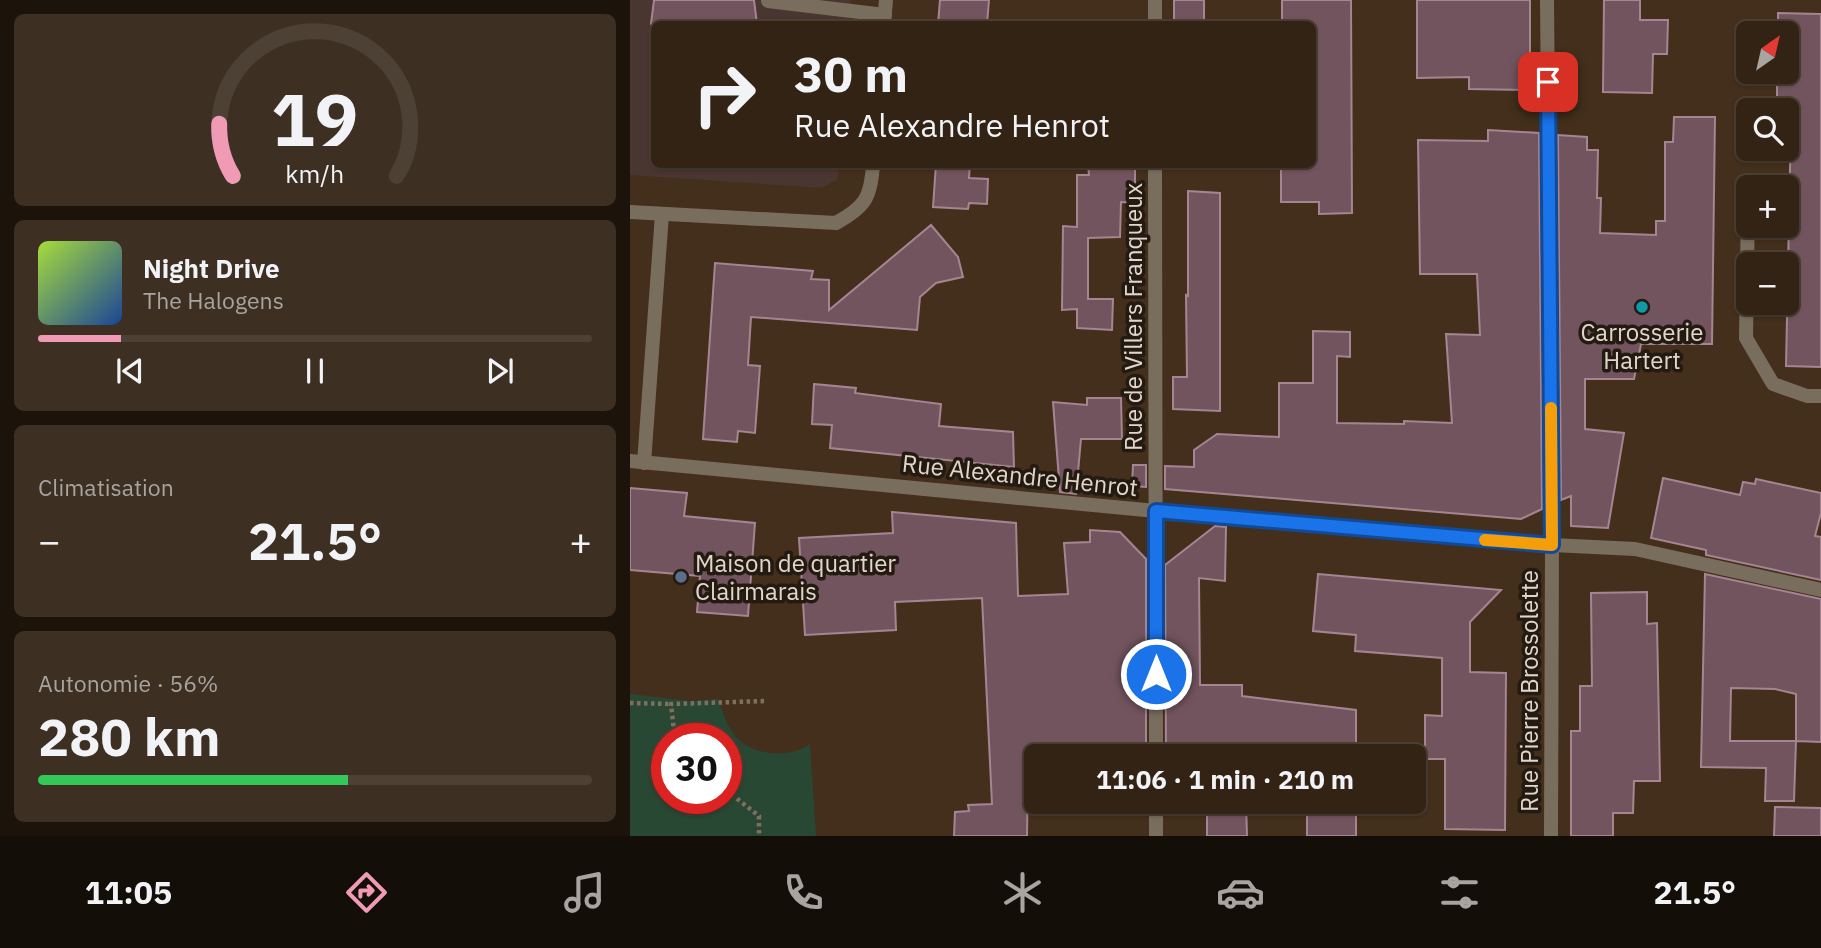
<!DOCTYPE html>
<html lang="fr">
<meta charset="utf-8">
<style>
body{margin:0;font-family:"IBM Plex Sans",sans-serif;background:#3d2f22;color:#f1f3f6;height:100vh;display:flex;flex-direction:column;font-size:26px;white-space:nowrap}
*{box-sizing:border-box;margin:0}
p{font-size:23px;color:#a8a4a0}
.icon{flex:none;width:38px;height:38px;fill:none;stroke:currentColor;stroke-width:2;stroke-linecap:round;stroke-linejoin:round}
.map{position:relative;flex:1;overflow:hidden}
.side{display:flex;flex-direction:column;gap:14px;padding:14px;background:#1c130b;width:630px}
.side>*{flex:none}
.guide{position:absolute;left:21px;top:21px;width:665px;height:147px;border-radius:10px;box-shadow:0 2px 5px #0004,0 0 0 2px #4d4034;background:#322314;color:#f1f3f6;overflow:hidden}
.needle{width:46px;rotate:34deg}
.fabs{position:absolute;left:1106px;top:21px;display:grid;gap:14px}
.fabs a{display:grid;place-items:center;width:63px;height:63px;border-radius:10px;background:#322314;box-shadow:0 2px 5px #0004,0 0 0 2px #4d4034;font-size:35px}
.speed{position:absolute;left:21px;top:723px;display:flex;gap:14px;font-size:35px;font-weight:700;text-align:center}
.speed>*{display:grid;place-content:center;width:91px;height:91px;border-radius:50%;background:#322314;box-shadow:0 2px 5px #0004,0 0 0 2px #4d4034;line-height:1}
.speed .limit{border:10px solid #d22;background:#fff;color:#111}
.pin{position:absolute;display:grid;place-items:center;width:60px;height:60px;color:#fff;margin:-30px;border-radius:14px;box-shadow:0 4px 10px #0006}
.me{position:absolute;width:77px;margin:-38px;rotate:0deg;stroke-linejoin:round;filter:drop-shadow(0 0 5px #0008)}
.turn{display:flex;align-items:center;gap:24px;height:147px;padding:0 28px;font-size:32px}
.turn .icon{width:91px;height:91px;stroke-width:2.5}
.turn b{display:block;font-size:49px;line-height:60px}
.big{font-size:52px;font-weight:800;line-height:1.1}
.side .widget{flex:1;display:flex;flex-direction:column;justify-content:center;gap:10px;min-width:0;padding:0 24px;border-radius:10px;background:#3d2f22}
.side .dial{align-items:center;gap:0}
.dial svg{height:182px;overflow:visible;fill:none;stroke:#4d4034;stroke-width:7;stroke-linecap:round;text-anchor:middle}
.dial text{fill:#f1f3f6;stroke:none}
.song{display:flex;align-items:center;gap:21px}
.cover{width:84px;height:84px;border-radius:10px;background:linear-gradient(135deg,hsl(80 70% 55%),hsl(220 70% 35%))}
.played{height:7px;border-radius:4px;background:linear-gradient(90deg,#f09ab6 15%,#4d4034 15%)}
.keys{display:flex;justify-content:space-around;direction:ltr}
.heat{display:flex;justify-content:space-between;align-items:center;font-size:38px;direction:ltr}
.charge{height:10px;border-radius:5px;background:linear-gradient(90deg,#34c759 56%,#4d4034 0)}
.trip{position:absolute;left:394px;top:744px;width:402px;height:70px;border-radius:10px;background:#322314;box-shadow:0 2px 5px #0004,0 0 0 2px #4d4034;font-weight:800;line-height:70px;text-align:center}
.tabs{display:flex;height:112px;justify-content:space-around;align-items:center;background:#140e08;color:#a8a4a0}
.tabs .icon{width:49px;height:49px}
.tabs .current{color:#f09ab6}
.tabs b{font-size:32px;color:#f1f3f6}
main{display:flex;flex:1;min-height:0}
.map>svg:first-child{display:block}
</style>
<main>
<section class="side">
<div class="widget dial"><svg viewBox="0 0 100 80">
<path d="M14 69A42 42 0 1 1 86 69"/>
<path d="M14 69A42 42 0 0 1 8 46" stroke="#f09ab6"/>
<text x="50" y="56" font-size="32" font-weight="700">19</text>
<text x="50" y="72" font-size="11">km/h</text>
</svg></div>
<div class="widget">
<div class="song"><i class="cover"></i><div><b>Night Drive</b><p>The Halogens</p></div></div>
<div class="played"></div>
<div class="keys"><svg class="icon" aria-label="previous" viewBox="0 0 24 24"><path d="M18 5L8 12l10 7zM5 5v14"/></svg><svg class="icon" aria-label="pause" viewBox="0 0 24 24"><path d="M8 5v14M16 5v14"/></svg><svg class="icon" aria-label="next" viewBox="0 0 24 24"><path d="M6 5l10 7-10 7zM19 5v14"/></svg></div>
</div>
<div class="widget"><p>Climatisation</p>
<div class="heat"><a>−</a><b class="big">21.5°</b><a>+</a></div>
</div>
<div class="widget"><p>Autonomie · 56%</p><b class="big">280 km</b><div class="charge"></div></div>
</section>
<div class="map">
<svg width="1191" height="836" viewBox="0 0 1191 836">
<rect width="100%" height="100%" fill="#432f1b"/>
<path fill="#4a3630" d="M0,0H221L219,24H24V164L209,165L208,179L192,188L0,175Z"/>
<path fill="#294834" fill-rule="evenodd" d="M0,694L60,701L88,699C92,708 95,721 101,730C116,756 158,760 180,744L186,836H0ZM37,738H96V798H37Z"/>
<g fill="#72545f" stroke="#a58591" stroke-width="2" fill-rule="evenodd">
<path d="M24,0H124L127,24H21Z"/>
<path d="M310,0H359L357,24H308Z"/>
<rect x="544" y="0" width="30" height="24"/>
<path d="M652,0H721L722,213L689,214V202H651V164H682V24H652Z"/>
<path d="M787,0H900V90L839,89V77L787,78Z"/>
<path d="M974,0H1010V20H1038L1037,54H1023L1022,93L973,92Z"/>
<path d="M1148,13L1191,14V367L1156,366L1161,121H1157V110H1147V72H1157V33H1148Z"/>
<path d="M1044,117H1085L1082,344H1011L1004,379H955V429L994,433L978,528L941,526V496L931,500L928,135L957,137V150H968L967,198H971L970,233L1026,235V221H1035V142H1043Z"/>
<path d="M858,130L909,133L912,509L891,519L535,489V466L564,467V450L587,434L649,437V383H683V331L720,332V357L707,356V423L774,424V421L822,423L816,334L850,335L847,274H790L788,140L858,141Z"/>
<path d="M306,164H340L339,178L358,179L357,204L339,203L338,209L303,207Z"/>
<path d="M458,164H505V203L491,202L490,237L458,238V299H483L482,330L447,328V309L432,310L433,226L447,227V175H459Z"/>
<path d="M558,191L590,193V411L543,409V377H557L556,295L558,296Z"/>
<path d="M301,225L328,257L333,277L306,283L290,297L287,330L121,317L118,365L130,366L125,433L108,431L107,442L73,439L85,263L183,271L181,279L199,280V310Z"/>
<path d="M184,384L226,388L225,393L311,404L309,426L383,432L384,467L200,448L202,425L182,424Z"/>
<path d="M457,398H491L492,439H451L446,494L430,492L423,402L457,405Z"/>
<path d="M503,465H516V487L502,486Z"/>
<path d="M1033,478L1110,495L1113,482L1125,484L1126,479L1191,493V513L1185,536L1191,537V580L1076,555V550L1021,538Z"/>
<path d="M0,488L57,493L54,516L125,523L118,616L67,612L70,576L0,570Z"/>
<path d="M262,512L386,523L388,596L438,594L434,543L460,542V530L490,532L516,559V756H406V771H398L397,836H324L325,812L339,811L338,805L362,804L352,598L265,602L266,630L175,635L169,538L263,533Z"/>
<path d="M585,526L596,527L595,581L569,578L570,685H612V696L726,710V756H536L535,565Z"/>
<path d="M688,574L871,590L840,622V672L876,673L875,830L815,829V759H795V715L812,716V658L725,651L726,635L683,631Z"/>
<path d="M1075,574L1191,599V742L1166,741L1164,801H1135L1136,768L1071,767ZM1101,688L1145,689L1166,694V741H1100Z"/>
<path d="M1017,592V624L1027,623L1030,781H1004L1003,813H983V836H941V731H950V686H962L961,593Z"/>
<path d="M726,802V836H677V803Z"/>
<path d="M616,803L617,836H577V804Z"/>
<path d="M1145,807L1191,808V836H1144Z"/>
</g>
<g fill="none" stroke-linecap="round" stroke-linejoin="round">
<g stroke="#806f5e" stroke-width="4.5" stroke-dasharray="3.5 3.5" stroke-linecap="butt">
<path d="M0,703L41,704"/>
<path d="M50,738L44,731L41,704L136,701"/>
<path d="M96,790L129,816V836"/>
</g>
<g stroke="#796e5e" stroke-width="14">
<path d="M138,1L255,15"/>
<path d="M1118,203L1116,338L1143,384L1177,396H1191"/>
</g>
<g stroke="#796e5e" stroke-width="14">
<path d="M525,0V24"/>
<path d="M917,0L922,545L921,836"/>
<path d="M254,24L256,0"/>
<path d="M525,164L526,756"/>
<path d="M0,212L206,223C235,207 241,198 243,164"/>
<path d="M0,461L526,511L922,545L1005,549L1191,590"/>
<path d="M14,463L32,214"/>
<path d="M526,802V836"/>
</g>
</g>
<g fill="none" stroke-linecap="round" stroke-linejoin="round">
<g stroke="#114b97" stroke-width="18">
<path id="route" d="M526,674V511L922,545L918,82"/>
</g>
<use href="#route" stroke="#1a73e8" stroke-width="12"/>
<path stroke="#f59e0b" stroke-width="12" d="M855,540L922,545L921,408"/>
</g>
<circle fill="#0f9aa8" stroke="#231a11" stroke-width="2.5" cx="1012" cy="307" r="7"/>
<circle fill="#5c6f8a" stroke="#231a11" stroke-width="2.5" cx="51" cy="577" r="7"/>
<g text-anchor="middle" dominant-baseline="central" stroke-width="7" stroke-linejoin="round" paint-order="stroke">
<g font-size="24" fill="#e2d5c9" stroke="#231a11">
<text transform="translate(503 317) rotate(-90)">Rue de Villers Franqueux</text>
<text transform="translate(390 475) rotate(6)">Rue Alexandre Henrot</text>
<text transform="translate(899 691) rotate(-90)">Rue Pierre Brossolette</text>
</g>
<g font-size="24" fill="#e2d5c9" stroke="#231a11">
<text x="1012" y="332">Carrosserie<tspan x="1012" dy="28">Hartert</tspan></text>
<text x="65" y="563" text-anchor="start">Maison de quartier<tspan x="65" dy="28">Clairmarais</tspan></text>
</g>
</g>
</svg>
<div class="fabs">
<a><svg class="needle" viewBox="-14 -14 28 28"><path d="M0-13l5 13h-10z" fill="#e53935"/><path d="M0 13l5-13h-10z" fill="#a8a4a0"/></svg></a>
<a><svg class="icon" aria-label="search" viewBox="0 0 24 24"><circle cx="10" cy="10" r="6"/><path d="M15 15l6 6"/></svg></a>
<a>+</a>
<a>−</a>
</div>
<div class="speed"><div class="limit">30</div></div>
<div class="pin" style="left:918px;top:82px;background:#d93025"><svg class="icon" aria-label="arrive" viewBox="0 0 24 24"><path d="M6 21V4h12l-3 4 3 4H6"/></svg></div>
<svg class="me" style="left:526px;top:674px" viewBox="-20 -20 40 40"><circle r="17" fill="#1a73e8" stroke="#fff" stroke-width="3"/><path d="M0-11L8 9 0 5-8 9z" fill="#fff"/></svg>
<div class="trip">11:06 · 1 min · 210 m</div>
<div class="guide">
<div class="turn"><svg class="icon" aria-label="right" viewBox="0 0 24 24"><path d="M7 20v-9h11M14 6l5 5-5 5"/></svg><div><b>30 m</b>Rue Alexandre Henrot</div></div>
</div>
</div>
</main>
<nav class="tabs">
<b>11:05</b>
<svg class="icon current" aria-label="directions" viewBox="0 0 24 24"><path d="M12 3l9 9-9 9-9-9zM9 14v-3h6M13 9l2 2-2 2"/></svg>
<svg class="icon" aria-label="music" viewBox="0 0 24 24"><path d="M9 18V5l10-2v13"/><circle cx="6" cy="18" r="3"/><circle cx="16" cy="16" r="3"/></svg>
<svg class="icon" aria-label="phone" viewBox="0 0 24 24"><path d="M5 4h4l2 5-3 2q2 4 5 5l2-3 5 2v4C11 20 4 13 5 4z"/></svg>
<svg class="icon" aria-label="climate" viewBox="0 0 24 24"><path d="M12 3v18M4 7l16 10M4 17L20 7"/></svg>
<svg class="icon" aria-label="car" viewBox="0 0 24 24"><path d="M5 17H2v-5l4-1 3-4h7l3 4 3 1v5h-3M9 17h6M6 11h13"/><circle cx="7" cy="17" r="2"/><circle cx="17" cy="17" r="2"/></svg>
<svg class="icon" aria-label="filters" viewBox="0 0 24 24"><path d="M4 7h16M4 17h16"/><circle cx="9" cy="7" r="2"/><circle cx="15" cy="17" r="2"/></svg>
<b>21.5°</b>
</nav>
